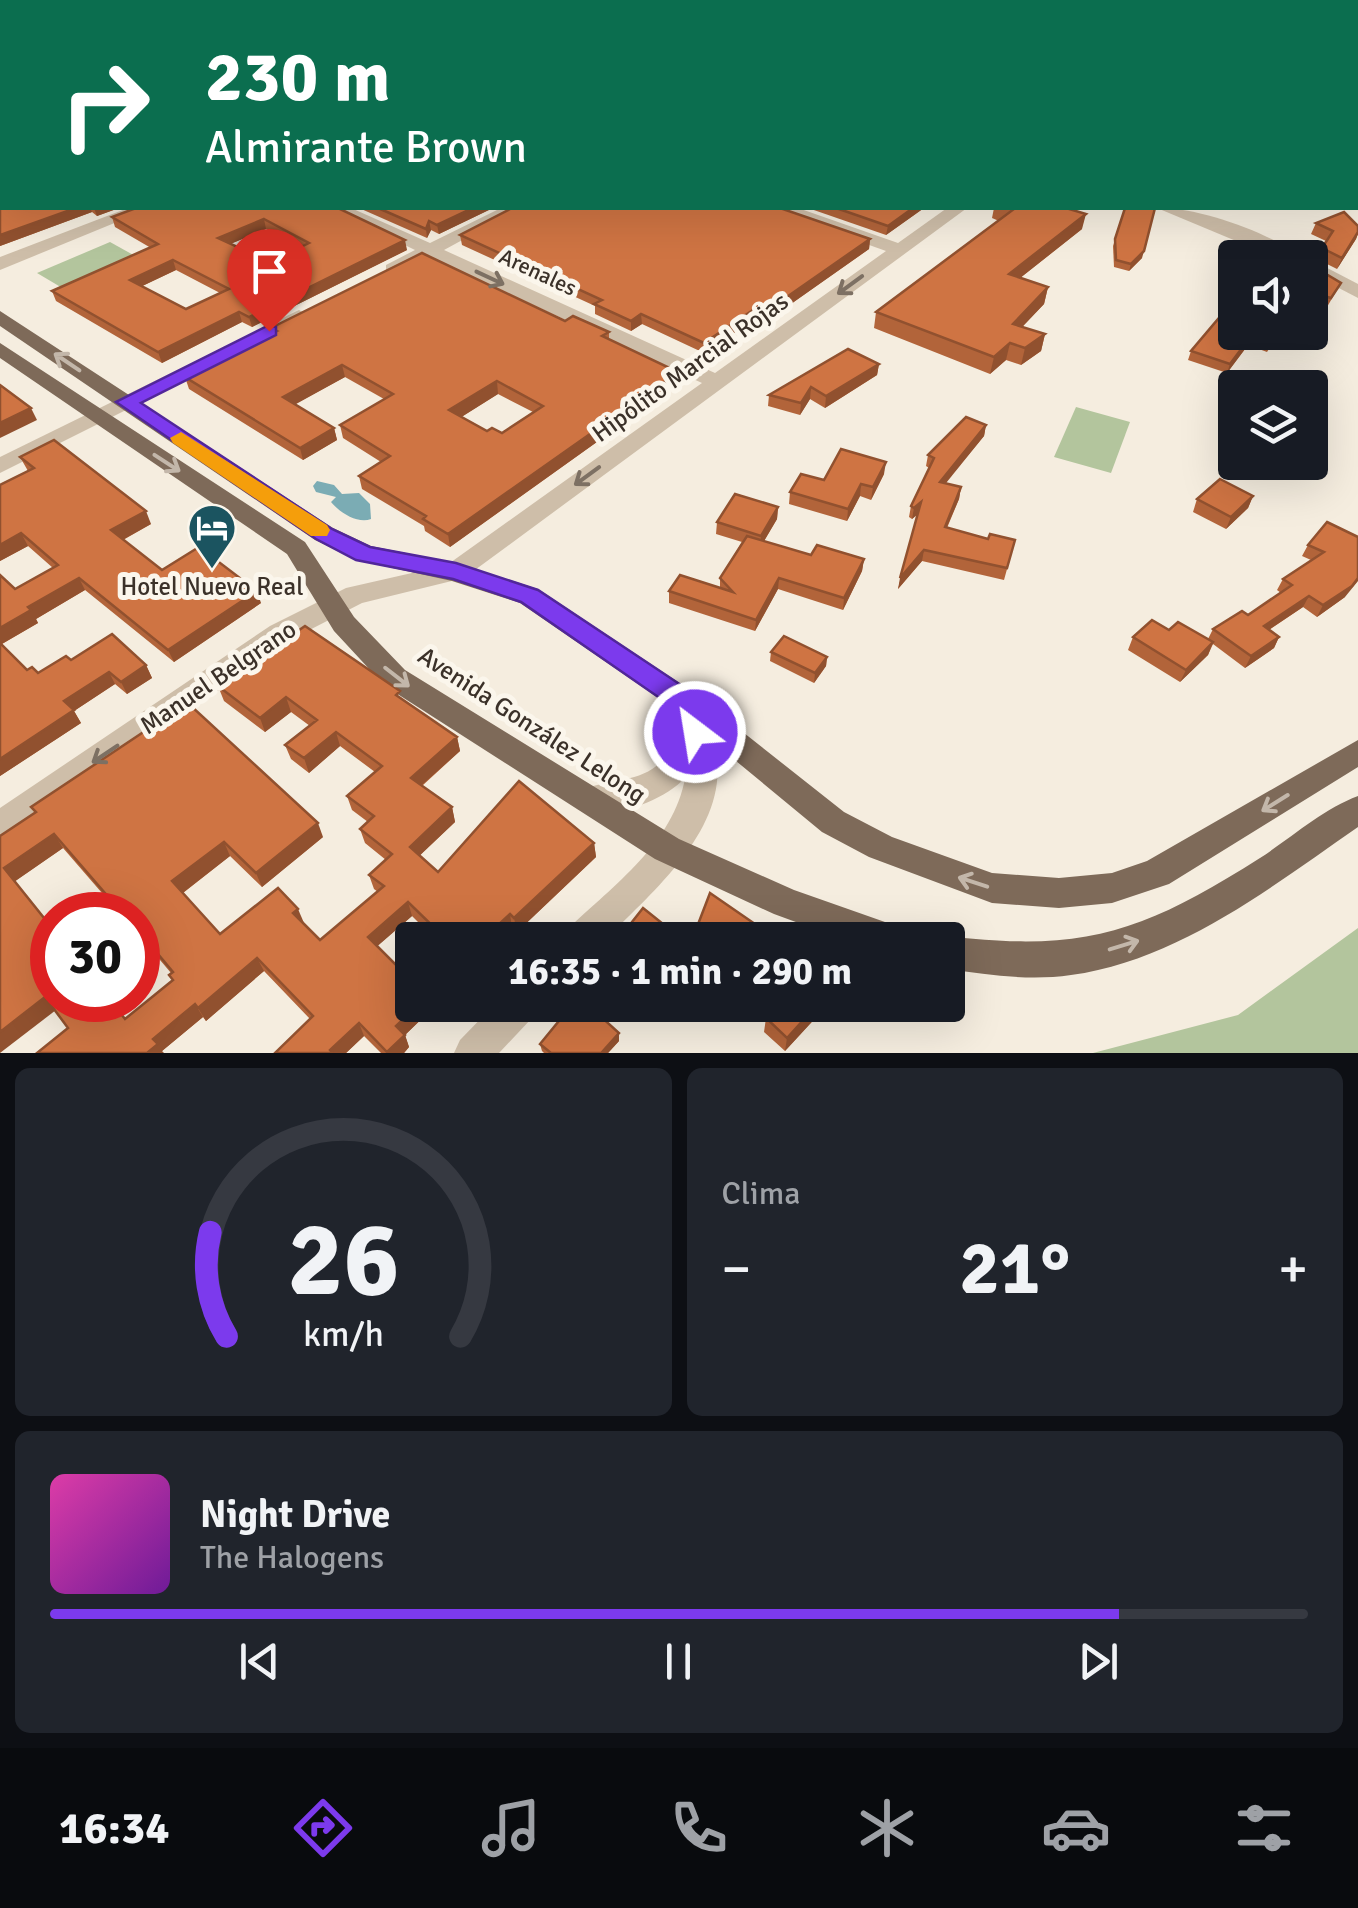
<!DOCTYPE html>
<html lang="es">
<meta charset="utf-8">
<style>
body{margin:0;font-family:Signika,sans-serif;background:#20242c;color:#f1f3f6;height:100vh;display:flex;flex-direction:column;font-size:38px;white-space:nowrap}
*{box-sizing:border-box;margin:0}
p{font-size:32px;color:#9ea1a6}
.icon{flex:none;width:55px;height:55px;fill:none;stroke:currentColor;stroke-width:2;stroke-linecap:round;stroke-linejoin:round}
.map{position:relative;height:1053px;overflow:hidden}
.drawer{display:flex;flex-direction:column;gap:15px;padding:15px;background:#0d0f14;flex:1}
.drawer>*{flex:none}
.guide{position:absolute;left:0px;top:0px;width:1360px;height:210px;box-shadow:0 10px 40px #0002;background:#0b6e4f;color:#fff;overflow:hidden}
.fabs{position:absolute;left:1218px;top:240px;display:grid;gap:20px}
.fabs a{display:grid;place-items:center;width:110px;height:110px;border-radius:10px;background:#171b24;box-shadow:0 10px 40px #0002;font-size:50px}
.speed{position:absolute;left:30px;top:892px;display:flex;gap:20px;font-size:50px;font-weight:700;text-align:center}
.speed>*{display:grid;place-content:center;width:130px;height:130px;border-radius:50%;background:#171b24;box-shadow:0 10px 40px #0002;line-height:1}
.speed .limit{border:15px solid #d22;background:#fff;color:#111}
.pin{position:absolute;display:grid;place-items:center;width:85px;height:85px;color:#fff;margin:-102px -42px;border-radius:50% 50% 50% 0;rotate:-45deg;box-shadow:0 0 10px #0007}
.pin .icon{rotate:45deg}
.me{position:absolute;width:110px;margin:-55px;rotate:329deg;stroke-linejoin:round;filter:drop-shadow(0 0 8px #0008)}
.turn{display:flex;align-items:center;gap:35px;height:210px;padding:0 40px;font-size:45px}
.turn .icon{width:130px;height:130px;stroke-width:2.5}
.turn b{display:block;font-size:70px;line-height:85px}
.big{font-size:75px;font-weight:800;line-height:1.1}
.drawer .tile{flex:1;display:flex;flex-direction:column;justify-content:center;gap:15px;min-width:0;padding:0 35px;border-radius:15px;background:#20242c}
.drawer .dial{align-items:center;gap:0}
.dial svg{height:260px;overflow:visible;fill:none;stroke:#363941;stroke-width:7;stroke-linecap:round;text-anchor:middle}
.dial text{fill:#f1f3f6;stroke:none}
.song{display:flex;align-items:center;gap:30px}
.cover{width:120px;height:120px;border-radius:15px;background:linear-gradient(135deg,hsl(320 70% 55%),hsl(280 70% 35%))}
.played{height:10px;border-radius:5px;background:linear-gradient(90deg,#7c3aed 85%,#363941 85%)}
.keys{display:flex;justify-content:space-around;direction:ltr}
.heat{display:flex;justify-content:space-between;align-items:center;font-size:55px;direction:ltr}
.drawer .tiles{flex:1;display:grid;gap:15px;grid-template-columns:1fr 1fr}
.tile:last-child{grid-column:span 2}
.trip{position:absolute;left:395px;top:922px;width:570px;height:100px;border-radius:10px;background:#171b24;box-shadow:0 10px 40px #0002;font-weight:800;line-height:100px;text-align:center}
.dock{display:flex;height:160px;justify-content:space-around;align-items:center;background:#090b0e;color:#9ea1a6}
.dock .icon{width:70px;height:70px}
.dock .current{color:#7c3aed}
.dock b{font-size:45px;color:#f1f3f6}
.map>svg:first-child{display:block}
</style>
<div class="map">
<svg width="1358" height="1053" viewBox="0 0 1358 1053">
<rect width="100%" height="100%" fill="#f5eddf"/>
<g fill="#b3c59d">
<path d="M110,242L137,257L64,289L37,273Z"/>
<path d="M1076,407L1130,422L1111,473L1054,457Z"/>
<path d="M1358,928V1053H1093L1238,1015Z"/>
</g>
<path fill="#7bacb4" d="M317,481L334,485L342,494L359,493L370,504L371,519C358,524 340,513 331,502L336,497L316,492L313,486Z"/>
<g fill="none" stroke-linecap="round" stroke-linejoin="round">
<g fill="#cebea9" fill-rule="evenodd">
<path d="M1053,0H1068L1069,2H1055Z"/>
<path d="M128,208H151L0,270V257Z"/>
<path d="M329,208H351L430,243L501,208H521L444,250L715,373L886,251L777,212L775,208H798L898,243L947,208H967L464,578L362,603L290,640L11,836L0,840V808L270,626L346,588L447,565L702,383L430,257L400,273H386V265L415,250Z"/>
<path d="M1157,208C1196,206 1272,233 1302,258H1277Z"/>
<path d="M1310,259L1358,284V298L1310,273Z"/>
<path d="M299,310L309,316L306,320L0,473V457Z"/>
<path d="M677,685L687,688C699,711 714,734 717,760C725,833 650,894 605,940H564L569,928C613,886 674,842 685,778C662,802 610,821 577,809L572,800L577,791C624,774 655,788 680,733L662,696L667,688Z"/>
<path d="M494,1005H537L532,1018L499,1053H454L460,1040Z"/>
</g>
<g fill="#7e6a59" fill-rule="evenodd">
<path d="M0,311L333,528L371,546L455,563L538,589L687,688L844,812L892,837L992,873L1059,878L1112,873L1147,861L1358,740V767L1169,884L1112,903L1059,908L992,903L869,857L822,832L667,704L520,603L452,581L356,560L315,540L0,326Z"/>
<path d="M0,343L305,542L354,617L405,670L679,839L794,890L902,928L907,940H845L774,914L655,859L385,686L334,631L287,554L0,358Z"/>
<path d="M1358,796V827C1271,887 1179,960 1071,975C1030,981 988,975 948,969V940H939L948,936C1085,953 1145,931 1260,858C1291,838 1323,809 1358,796Z"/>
</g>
</g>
<g fill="#b2643a" fill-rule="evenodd">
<path d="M0,0L2,2V208H119L97,216L92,212L0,246V51L2,52V46L0,45Z"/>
<path d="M1121,0H1208L1204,2H1131Z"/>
<path d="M337,208L407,250L252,327L242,322L162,363L56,301L52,291L151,248L115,227L112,217ZM266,229L301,247L270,262L230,244ZM176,270L220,293L186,309L142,286Z"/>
<path d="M359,208H493L439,234L431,230L427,238Z"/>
<path d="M808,208H924L886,235Z"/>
<path d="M994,208H1069L1082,229L1020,278L1048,287L1044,304L1022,327L1045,334L1041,351L1021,365L1006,360L990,374L874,328L876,312L999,221L992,218Z"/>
<path d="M1125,208L1142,258L1129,271L1114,267L1113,246Z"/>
<path d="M1316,223L1358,226V234L1356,239L1337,269L1317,259L1326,241L1311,234Z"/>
<path d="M460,235L870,239L869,249L771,318L762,314L704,353L642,324L631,331L595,314V306L462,245Z"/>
<path d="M1310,266L1341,283L1327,307L1310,302Z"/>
<path d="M1235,299L1280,332L1267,352L1248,345L1227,373L1188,360L1191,351Z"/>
<path d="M565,321L609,332V339L678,384L450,547L425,531L424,526L362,489L359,476L381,462L343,438L340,425L384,399L345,377L295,404L334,428L337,440L303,460L189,389L185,377L273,333L271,328ZM498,394L533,412L502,433L487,431L461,417Z"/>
<path d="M879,364L877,375L825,408L810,399L800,415L768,406L769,395Z"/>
<path d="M986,425L984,436L945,483L961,487L959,499L947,528L988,539L1015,540L1004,580L922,561L898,589L918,514L912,519L909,517L911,506L929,468L926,466L928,455Z"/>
<path d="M20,457L151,524L123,540L162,570L261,603L174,662L85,590L36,619L38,623L2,644L27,670L38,673L71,660L146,665L152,678L127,694L115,684L74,711L81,723L0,776V575L15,589L53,568L28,546L0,561V485L28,471Z"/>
<path d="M884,474L871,500L860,496L847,521L789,504L790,492L824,480Z"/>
<path d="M1253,496L1248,508L1226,529L1193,512L1197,499Z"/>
<path d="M778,507L777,519L764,541L811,555L864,559L862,571L843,610L778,589L755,631L669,603V591L720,588V578L742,542L716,534L717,522Z"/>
<path d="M1327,522L1345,597L1317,617L1303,607L1269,630L1279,637L1274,648L1245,668L1213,644L1208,655L1180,682L1128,650L1133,637L1169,630L1208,639L1213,629L1248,615L1281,593L1277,590L1283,579L1311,560L1302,556L1308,545Z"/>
<path d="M771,652L827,657L826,666L814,683L770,661Z"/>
<path d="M218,686L402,699L457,737L460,751L422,786L452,807L455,822L420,855L438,872L594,843L596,857L517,932L512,928L499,940H436L412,916L377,946L412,1005H436L405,1035L409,1047L404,1053H381L364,1036L346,1053H275L310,1019L264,971L206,1021L203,1017L162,1051L68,1028L55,1010L0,836L35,813L31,807L323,837L262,887L230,856L183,893L220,934L303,923L320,940L378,892L374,889L369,875L386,860L365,843L360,829L368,822L352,810L347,796L375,772L340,746L309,773L291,759L285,745L310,726L291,712L265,732L224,701ZM63,848L121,915H138V934L171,973L169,975L173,980L125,1019L89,1012L52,1000L15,881Z"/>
<path d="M632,922L683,940H638L632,936Z"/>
<path d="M760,1005H821L820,1013L785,1051L764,1032L766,1018L769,1014Z"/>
<path d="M619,1041L608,1053H544L542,1051L540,1044Z"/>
</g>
<g fill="#91512f">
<path d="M76,208H90L92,212L0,246V235Z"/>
<path d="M94,208H119L97,216Z"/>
<path d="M473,208H493L439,234L437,225Z"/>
<path d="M913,208H924L886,235L888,226Z"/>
<path d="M1086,214L1082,229L1005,290L1009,274Z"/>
<path d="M264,219L266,229L221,248L218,238Z"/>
<path d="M429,221L431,230L427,238L426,229Z"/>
<path d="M1358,232L1356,239L1337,269L1342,258Z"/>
<path d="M870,239L869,249L771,318V308Z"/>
<path d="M405,240L407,250L252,327L249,317Z"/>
<path d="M1144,251L1142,258L1129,271L1131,264Z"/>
<path d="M173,260L176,270L134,290L130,280Z"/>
<path d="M1048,287L1044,304L1009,341L1013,324Z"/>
<path d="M762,304V314L704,353V343Z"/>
<path d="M239,312L242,322L162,363L158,352Z"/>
<path d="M641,314L642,324L631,331V321Z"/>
<path d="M1045,334L1041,351L1021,365L1025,348Z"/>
<path d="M1251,336L1248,345L1227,373L1230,364Z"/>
<path d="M1010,343L1006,360L990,374L994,357Z"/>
<path d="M879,364L877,375L825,408L826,396Z"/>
<path d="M342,365L345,377L287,409L283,397Z"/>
<path d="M678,372V384L450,547L448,534Z"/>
<path d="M497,381L498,394L452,423L449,410Z"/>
<path d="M811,387L810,399L800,415L801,403Z"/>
<path d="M31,408L37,420L0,438V423Z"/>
<path d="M986,425L984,436L938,493L940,482Z"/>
<path d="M334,428L337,440L303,460L300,448Z"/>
<path d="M886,462L884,474L871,500L873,487Z"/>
<path d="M861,484L860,496L847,521L848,509Z"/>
<path d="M961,487L959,499L942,538L945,527Z"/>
<path d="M1253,496L1248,508L1226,529L1231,517Z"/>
<path d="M921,502L919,513L912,519L914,508Z"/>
<path d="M778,507L777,519L760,548L761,536Z"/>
<path d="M146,511L151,524L117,543L111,530Z"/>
<path d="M21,533L28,546L0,561V545Z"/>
<path d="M924,550L922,561L898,589L900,578Z"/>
<path d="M864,559L862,571L843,610L844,598Z"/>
<path d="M79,578L85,590L36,619L38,623L0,645V628L28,607Z"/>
<path d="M779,578L778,589L755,631L756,620Z"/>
<path d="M1358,578V581L1345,597L1317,617L1323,605Z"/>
<path d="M257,591L261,603L174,662L168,650Z"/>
<path d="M1309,596L1303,607L1258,637L1264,626Z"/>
<path d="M1279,637L1274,648L1245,668L1251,656Z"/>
<path d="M1213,642L1208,655L1180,682L1186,670Z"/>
<path d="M827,657L826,666L814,683L815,673Z"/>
<path d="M146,665L152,678L127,694L121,682Z"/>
<path d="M109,672L115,684L74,711L81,723L0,776V759L64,701Z"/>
<path d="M286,697L291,712L265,732L260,718Z"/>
<path d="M336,732L340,746L309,773L304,758Z"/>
<path d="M457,737L460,751L414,792L411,778Z"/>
<path d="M452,807L455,822L414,861L410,847Z"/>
<path d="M318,823L323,837L262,887L256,873Z"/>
<path d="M54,834L63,848L14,882L4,868Z"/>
<path d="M224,842L230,856L180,895L172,881Z"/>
<path d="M594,843L596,857L517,932L514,918Z"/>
<path d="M408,902L412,916L373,950L368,937Z"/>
<path d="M298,909L304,923L293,913Z"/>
<path d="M510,914L512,928L499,940H482Z"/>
<path d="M257,958L264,971L206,1021L198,1008Z"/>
<path d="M45,997L56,1010L0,1053V1032Z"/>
<path d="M195,1004L203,1017L162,1051L164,1053H147L153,1039Z"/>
<path d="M418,1005H436L405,1035L409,1047L404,1053H387L396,1026Z"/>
<path d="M817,1005H821L820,1013L785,1051L787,1038Z"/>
<path d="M359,1023L364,1036L346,1053H331L330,1050Z"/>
<path d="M619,1033V1041L608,1053H602Z"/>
</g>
<g fill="#cf7443" stroke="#91512f" stroke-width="2.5" fill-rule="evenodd">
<path d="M0,0H977L987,2H2V41L0,39Z"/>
<path d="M1147,0H1200L1196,2H1157Z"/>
<path d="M1331,0H1358V14V2H1328Z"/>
<path d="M2,43V208H76L0,235V51L2,52Z"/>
<path d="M136,208H338L405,240L249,317L239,312L158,352L52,291L158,244L112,217ZM264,219L309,243L270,262L218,238ZM173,260L229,289L186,309L130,280Z"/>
<path d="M378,208H473L437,225L429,221L426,229Z"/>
<path d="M512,208H780L870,239L771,308L762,304L704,343L641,314L631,321L594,304L602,300L460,235Z"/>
<path d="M836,208H913L888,226Z"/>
<path d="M1009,208H1066L1086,214L1009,274L1048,287L1013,324L1045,334L1025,348L1010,343L994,357L876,312L1014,209Z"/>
<path d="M1125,208H1155L1144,251L1131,264L1116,260L1115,239Z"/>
<path d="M1344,212L1358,226V232L1342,258L1322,248L1333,231L1316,223Z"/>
<path d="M422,253L565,321L573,316L609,332L602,336L678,372L448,534L423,519L426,516L359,476L390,456L340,425L393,394L342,365L283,397L334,428L300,448L185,377L277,331L271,328ZM497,381L543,406L502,433L492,428L487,431L449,410Z"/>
<path d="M1311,265L1341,283L1331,298L1310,292Z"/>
<path d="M1235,299V332H1277L1271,342L1251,336L1230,364L1191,351Z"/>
<path d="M848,349L879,364L826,396L811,387L801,403L769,395Z"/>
<path d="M0,385L31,408L0,423Z"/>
<path d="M966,417L986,425L940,482L961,487L945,527L988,539L990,534L1015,540L1007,568L924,550L900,578L921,502L914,508L911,506L934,458L928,455Z"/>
<path d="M54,440L146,511L111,530L162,570L199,547L257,591L168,650L79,578L28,607L31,610L0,628V575L15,589L58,565L21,533L0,545V485L34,468L20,457Z"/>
<path d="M841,449L886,462L873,487L861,484L848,509L790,492L801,474L824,480Z"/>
<path d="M1220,479L1253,496L1231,517L1197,499Z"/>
<path d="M735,494L778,507L761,536L717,522Z"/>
<path d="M1327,522L1358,537V578L1352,586L1323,605L1309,596L1264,626L1279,637L1251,656L1213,629L1242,611L1248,615L1292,585L1283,579L1324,552L1308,545Z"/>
<path d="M747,536L811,555L817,545L864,559L844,598L779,578L756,620L669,591L680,575L733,592L720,578Z"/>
<path d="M1152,620L1169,630L1178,622L1213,642L1186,670L1133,637Z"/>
<path d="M305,626L400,691L396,695L457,737L411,778L452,807L410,847L438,872L519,781L594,843L514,918L510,914L482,940H447L408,902L368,937L408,977L412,973V1005H418L396,1026L405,1035L387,1052L359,1023L330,1050L333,1053H275L313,1016L257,958L198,1008L195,1004L153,1039L158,1044L147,1053H37L68,1028L45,997L0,1032V836L36,812L31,807L184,705H190L318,823L256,873L224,842L172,881L220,934L278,888L298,909L293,913L320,940L384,886L369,875L392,854L360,829L374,816L347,796L382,766L336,732L304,758L285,745L317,720L286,697L260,718L218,686ZM54,834L124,915H138V930L173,972L169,975L173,980L125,1019L110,1000H103L89,1012L80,1000H52V964L50,961L52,960V938L50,936L52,934V928L4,868Z"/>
<path d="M112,634L146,665L121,682L109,672L64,701L74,710L0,759V643L27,670L32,667L38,673L66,656L71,660Z"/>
<path d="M784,636L827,657L815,673L771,652Z"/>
<path d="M710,893L778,940H692Z"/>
<path d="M643,908L683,940H656L632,922Z"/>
<path d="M572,1005H588L619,1033L602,1052L604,1053H551L540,1044Z"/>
<path d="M777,1005H817L787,1038L766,1018Z"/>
</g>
<defs><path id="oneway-shaft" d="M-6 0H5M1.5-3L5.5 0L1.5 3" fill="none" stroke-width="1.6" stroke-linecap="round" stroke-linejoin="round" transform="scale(2.5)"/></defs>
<g stroke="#7d7063">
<use href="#oneway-shaft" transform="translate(490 278) rotate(25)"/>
<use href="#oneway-shaft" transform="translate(850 285) rotate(144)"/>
<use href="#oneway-shaft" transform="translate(587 476) rotate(144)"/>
<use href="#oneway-shaft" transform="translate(105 754) rotate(146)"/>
</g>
<g stroke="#c3b7aa">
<use href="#oneway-shaft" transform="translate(67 362) rotate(-146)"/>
<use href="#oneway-shaft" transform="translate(167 463) rotate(33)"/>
<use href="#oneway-shaft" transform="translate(397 677) rotate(38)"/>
<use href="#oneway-shaft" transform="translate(1275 803) rotate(148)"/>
<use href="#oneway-shaft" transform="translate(973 882) rotate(-162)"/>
<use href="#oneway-shaft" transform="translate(1124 945) rotate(-17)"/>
</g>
<path fill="#7c3aed" stroke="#51269a" stroke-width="2.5" d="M269,325L276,327V335L141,403L332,529L370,547L456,563L538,590L687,689L709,732L705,740L695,743L685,740L667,703L521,602L453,579L356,560L316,539L116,402Z"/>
<path fill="#f59e0b" d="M181,432L327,525L330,530L327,536H311L173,443L170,438Z"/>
<defs>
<g id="hotel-pin" transform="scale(2.5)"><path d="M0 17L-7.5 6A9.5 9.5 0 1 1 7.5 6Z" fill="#1b5460" stroke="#fbf6ec"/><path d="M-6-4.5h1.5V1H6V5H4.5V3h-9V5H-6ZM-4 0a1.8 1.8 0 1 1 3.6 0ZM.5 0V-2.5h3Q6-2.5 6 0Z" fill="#fff"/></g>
</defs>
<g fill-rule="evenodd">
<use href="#hotel-pin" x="212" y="528"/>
</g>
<g text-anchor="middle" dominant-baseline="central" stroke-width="10" stroke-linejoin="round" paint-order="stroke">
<g font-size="22" fill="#3b3129" stroke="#fbf6ec">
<text transform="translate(538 272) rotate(25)">Arenales</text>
</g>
<g font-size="25" fill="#3b3129" stroke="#fbf6ec">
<text transform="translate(690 367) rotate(-36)">Hipólito Marcial Rojas</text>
<text transform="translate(218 677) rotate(-34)">Manuel Belgrano</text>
<text transform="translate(532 725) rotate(33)">Avenida González Lelong</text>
</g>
<g font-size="25" fill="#3b3129" stroke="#fbf6ec">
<text x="212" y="586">Hotel Nuevo Real</text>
</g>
</g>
</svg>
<div class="fabs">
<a><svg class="icon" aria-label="sound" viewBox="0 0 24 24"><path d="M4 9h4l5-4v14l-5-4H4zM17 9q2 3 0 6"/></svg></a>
<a><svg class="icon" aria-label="layers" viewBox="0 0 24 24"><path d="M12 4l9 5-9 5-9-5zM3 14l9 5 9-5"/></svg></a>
</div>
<div class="speed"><div class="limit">30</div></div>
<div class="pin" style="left:269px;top:331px;background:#d93025"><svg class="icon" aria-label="arrive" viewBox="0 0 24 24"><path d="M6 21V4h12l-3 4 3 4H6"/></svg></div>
<svg class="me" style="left:695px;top:732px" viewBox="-20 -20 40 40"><circle r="17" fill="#7c3aed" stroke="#fff" stroke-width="3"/><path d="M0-11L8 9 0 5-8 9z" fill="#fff"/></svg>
<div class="trip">16:35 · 1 min · 290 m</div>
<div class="guide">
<div class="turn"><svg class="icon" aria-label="right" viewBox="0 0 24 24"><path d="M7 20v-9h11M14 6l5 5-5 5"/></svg><div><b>230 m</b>Almirante Brown</div></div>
</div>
</div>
<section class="drawer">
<div class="tiles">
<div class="tile dial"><svg viewBox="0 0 100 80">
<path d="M14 69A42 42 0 1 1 86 69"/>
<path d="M14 69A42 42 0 0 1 9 37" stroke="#7c3aed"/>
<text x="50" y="56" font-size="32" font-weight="700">26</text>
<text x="50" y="72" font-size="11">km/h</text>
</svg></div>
<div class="tile"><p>Clima</p>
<div class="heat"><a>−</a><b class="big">21°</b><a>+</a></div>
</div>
<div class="tile">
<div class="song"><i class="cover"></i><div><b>Night Drive</b><p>The Halogens</p></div></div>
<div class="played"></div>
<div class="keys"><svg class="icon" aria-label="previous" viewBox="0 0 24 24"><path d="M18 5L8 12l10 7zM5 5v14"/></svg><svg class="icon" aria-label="pause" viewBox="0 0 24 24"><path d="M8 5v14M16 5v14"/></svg><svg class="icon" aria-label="next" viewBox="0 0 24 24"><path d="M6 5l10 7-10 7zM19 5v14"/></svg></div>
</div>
</div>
</section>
<nav class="dock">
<b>16:34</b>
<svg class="icon current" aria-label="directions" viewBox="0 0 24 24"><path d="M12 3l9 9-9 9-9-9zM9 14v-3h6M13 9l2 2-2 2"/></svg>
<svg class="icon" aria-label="music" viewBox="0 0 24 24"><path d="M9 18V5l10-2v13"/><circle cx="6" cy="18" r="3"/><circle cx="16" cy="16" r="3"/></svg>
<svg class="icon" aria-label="phone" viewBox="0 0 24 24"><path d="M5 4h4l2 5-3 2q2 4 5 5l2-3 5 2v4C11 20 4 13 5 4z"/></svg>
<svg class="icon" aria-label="climate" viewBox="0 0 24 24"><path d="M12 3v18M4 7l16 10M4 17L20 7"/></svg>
<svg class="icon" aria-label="car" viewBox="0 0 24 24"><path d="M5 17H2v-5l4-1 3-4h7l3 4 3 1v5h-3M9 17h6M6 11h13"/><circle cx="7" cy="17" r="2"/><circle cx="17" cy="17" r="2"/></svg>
<svg class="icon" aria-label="filters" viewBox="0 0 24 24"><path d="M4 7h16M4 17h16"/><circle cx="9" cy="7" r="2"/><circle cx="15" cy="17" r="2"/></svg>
</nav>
